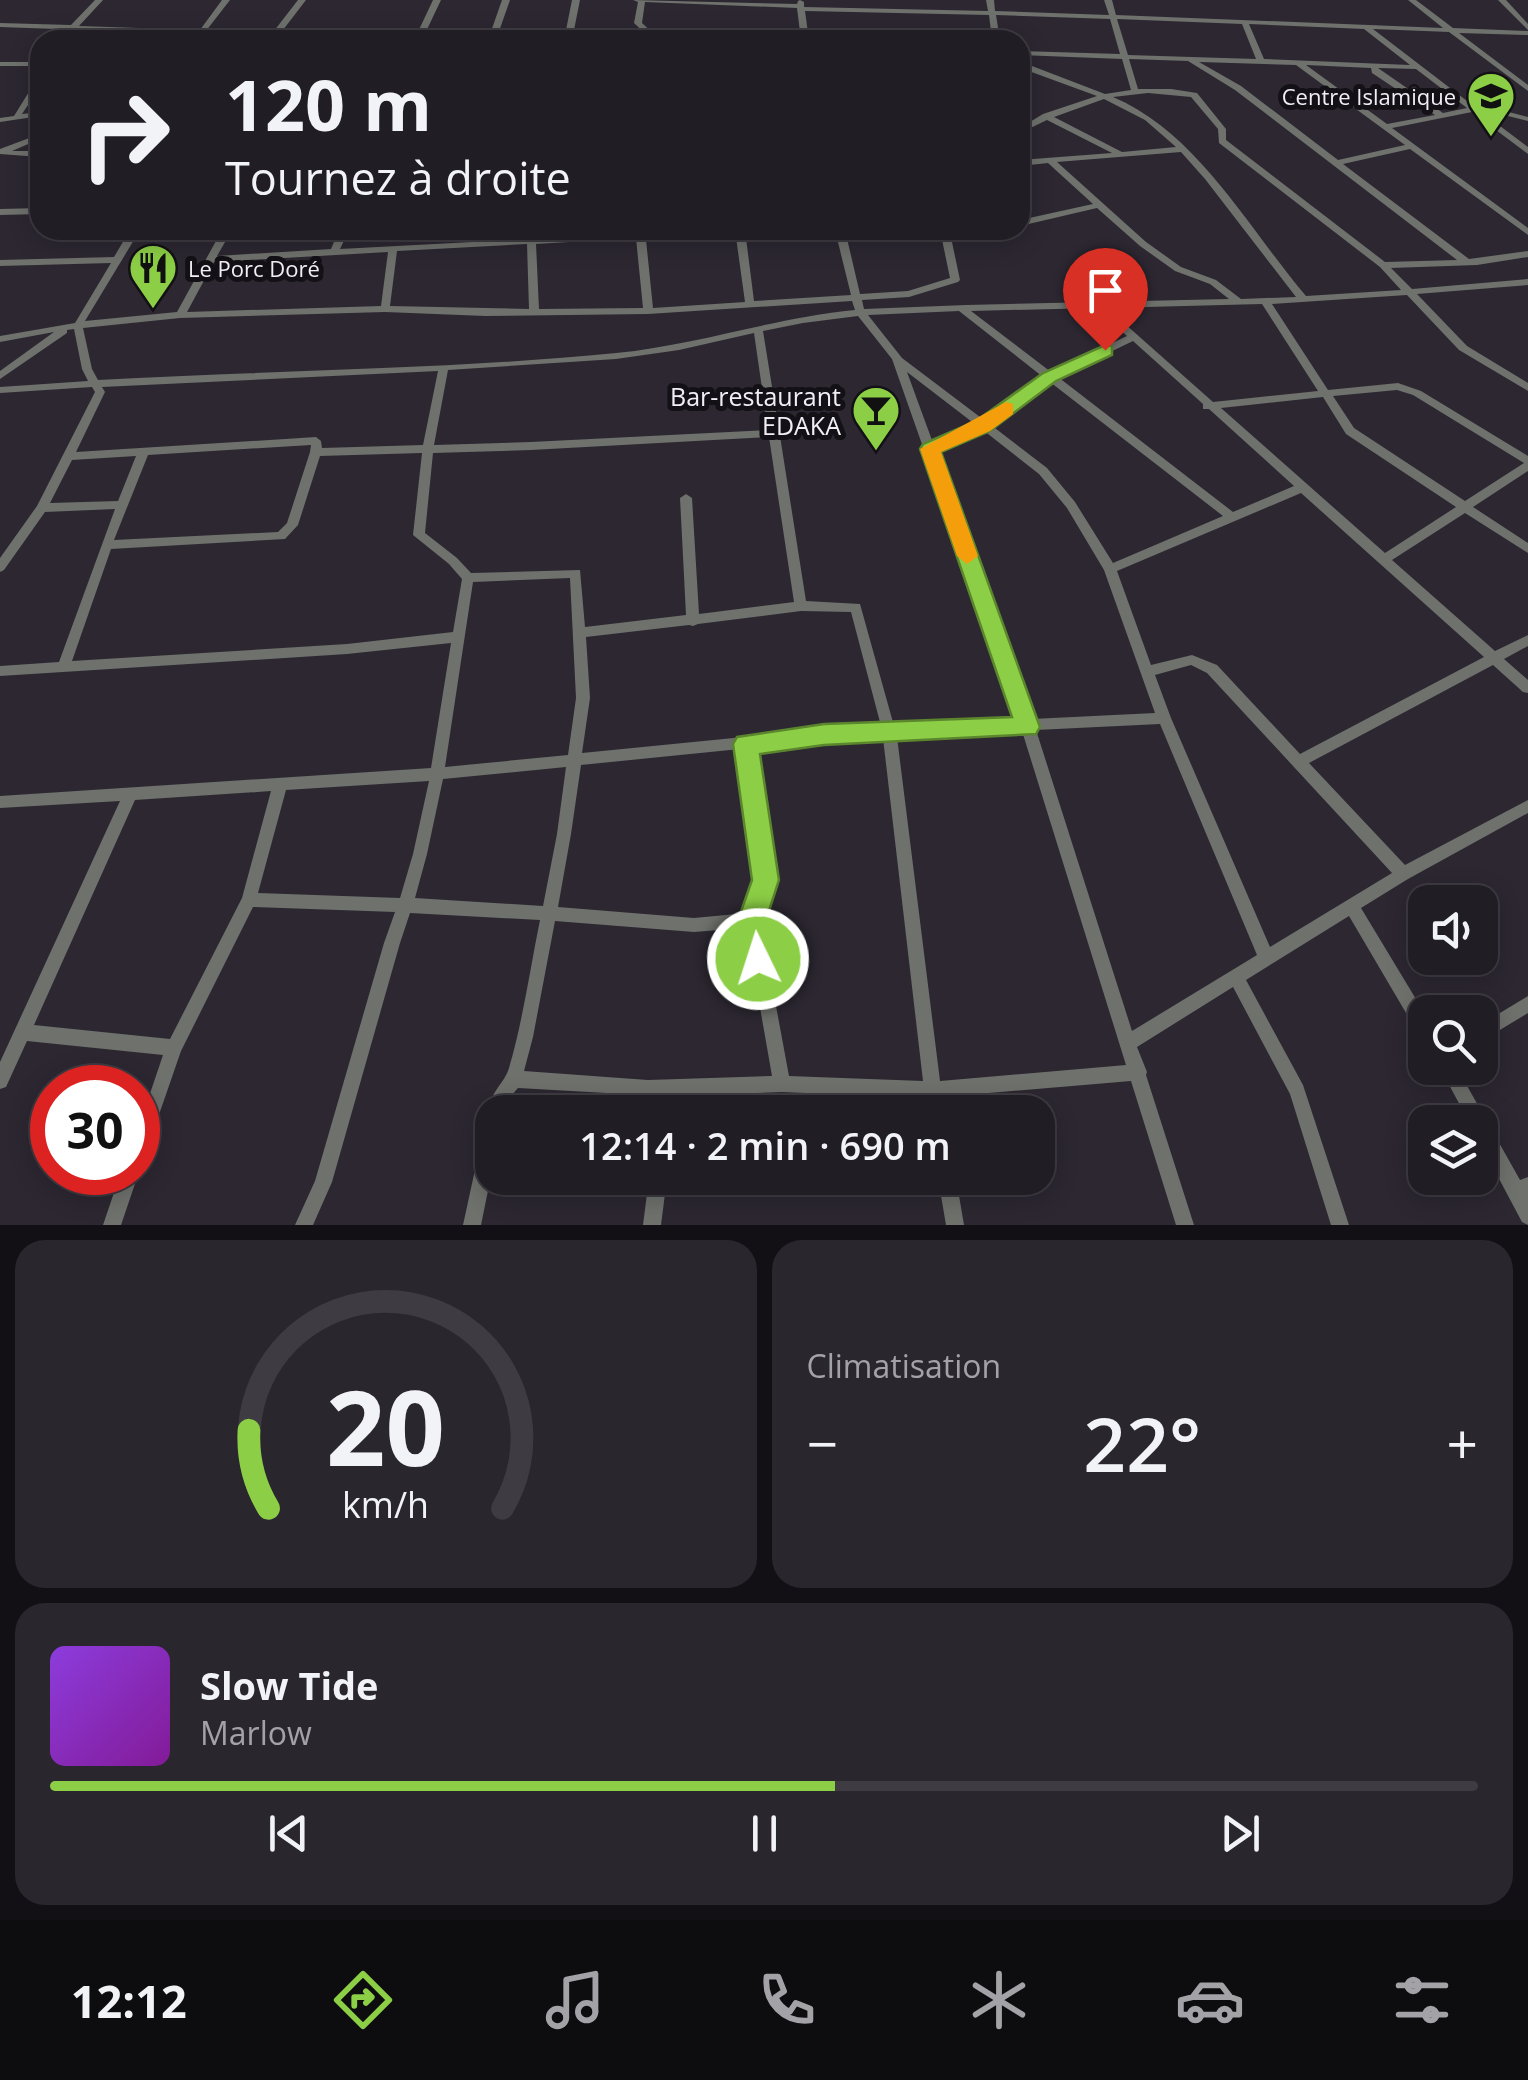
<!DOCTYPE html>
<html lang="fr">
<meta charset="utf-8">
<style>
body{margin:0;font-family:"Open Sans",sans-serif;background:#29262d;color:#f1f3f6;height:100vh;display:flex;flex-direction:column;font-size:38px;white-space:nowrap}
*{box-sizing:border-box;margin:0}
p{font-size:32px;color:#a2a2a7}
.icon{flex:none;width:55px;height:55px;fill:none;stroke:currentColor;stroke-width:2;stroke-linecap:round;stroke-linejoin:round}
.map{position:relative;height:1225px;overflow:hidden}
.side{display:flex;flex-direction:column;gap:15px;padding:15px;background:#121014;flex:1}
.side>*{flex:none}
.banner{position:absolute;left:30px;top:30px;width:1000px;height:210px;border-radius:30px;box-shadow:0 5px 25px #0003,0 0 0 2px #3e3b42;background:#211d25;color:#f1f3f6;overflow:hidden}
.controls{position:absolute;left:1408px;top:885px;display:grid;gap:20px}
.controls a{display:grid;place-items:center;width:90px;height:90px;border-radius:20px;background:#211d25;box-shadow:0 5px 25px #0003,0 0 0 2px #3e3b42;font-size:50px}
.speed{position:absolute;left:30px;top:1065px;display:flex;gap:20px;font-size:50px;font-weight:700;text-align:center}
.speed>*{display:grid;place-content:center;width:130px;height:130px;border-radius:50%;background:#211d25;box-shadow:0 5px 25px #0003,0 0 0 2px #3e3b42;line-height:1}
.speed .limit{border:15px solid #d22;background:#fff;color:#111}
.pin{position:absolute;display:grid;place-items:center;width:85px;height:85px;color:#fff;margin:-102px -42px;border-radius:50% 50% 50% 0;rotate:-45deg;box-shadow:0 0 10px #0007}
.pin .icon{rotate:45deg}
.me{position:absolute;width:110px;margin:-55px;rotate:356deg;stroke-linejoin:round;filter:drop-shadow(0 0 8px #0008)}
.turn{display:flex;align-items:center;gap:35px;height:210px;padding:0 30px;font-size:45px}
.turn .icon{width:130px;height:130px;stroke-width:2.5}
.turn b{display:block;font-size:70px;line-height:85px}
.big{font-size:75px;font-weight:600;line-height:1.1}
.side .tile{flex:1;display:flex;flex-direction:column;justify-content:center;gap:15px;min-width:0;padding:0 35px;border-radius:30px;background:#29262d}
.side .dial{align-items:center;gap:0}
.dial svg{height:260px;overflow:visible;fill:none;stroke:#3e3b42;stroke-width:7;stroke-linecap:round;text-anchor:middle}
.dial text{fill:#f1f3f6;stroke:none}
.song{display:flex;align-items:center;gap:30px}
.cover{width:120px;height:120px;border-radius:15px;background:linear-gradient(135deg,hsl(270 70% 55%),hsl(290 70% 35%))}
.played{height:10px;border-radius:5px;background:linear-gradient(90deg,#8cce45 55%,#3e3b42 55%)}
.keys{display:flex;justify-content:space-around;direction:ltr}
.heat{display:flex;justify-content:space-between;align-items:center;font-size:55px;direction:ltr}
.side .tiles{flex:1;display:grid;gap:15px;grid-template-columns:1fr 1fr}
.tile:last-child{grid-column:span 2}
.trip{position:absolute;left:475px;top:1095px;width:580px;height:100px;border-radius:30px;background:#211d25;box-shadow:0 5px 25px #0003,0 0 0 2px #3e3b42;font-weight:600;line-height:100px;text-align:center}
.menu{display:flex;height:160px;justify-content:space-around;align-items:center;background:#0d0c0f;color:#a2a2a7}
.menu .icon{width:70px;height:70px}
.menu .active{color:#8cce45}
.menu b{font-size:45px;color:#f1f3f6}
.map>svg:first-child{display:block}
</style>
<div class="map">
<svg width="1528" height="1225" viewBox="0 0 1528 1225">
<rect width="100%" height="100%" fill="#2c2731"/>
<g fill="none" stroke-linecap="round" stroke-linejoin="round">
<g fill="#6e716c" fill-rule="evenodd">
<path d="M95,0H103L79,26L200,30L222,0H230L199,40L194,38L197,34L0,27V23L71,25Z"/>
<path d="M298,0H306L283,30L417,34L433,0H441L422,40H414L415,38L279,34L275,40H267Z"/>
<path d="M502,0H510L496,40H488Z"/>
<path d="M572,0H580L572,40H564Z"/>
<path d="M633,0L797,4L798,1L800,0L804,2V7L988,11L986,0H994L995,11L1109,15L1104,0H1112L1116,15L1443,28L1408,0H1416L1453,28L1528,31V35L1459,33L1528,85V91L1449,32L1373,29L1467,101L1528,117V121L1476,108L1528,147V154L1472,112L1392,128L1528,228V235L1410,149L1343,164L1469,259L1528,251V257L1477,265L1391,268L1412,289L1528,279V285L1417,294L1467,346L1528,383V391L1459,350L1407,295L1272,304L1328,390L1398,383L1421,391L1528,456V471L1473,507L1528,543V553L1465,513L1392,560L1495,651L1528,635V646L1504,659L1528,680V693L1523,692L1493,665L1309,763L1405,865L1528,800V813L1408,879L1361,908L1425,1014V1037L1419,1035L1349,916L1246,980L1303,1085L1349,1225H1331L1290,1094L1233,987L1137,1047L1147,1072L1146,1075L1194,1225H1176L1131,1081L942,1097L943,1112H927L925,1098L782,1092L677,1096L674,1112H658L660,1096L518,1088L510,1097L506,1112H492V1118C485,1094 503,1087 509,1068C523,1020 530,969 540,920L410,913L400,943L332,1182L313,1225H295L315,1181L384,943L395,912L253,907L181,1051L144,1158L138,1160V1129L163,1055L27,1041L6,1087L0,1089V1062L120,801L0,808V796L431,768L451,643L347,654L0,676V666L59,662L115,509L45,512L4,570L0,572V558L37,506L95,392L92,387L0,393V387L88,381L82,369L74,329L67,330V333L0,379V371L54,332L0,342V336L75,323L111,263L0,266V260L114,257L130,230H140L85,321L177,312L222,230H232L217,256L331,249L339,230H349L340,249L527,239L526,230H536V238L636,233L635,230H645L653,308L745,302L735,230H745L754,301L851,295L835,230H845L860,294L908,291L950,278L940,230H950L951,237L980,230H996L952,242L960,280L958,282L909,297L862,300L864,309L966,305L1229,299L1210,284L1175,271L1140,246L1097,208L1020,226V220L1093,204L1048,163L1020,166V160L1112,153L1047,120L1020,133V128L1043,114L1097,96L1026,70V66H1032L1105,94L1131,90L1122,59L1020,55V51L1120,54L1110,19L996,15L1000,40H992L989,15L805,11L809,40H801L797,8L645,2L642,23L660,40H652L634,23L638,2ZM1117,19L1242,24L1256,59L1128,55ZM1249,24L1364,29L1410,65L1264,59ZM1129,59L1188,61L1235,90L1457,260L1385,262L1226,140V129L1197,93L1171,89H1138ZM1199,62L1296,65L1405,145L1338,160L1241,86ZM1306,65L1371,68L1372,73L1435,115L1387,124ZM1378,68L1416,69L1467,108L1443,113ZM1148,93L1191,97L1218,129L1219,143L1380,267L1401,290L1306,296C1248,228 1198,133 1113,97ZM1104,99L1145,120L1176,147L1122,152L1054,117ZM1181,152L1205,179L1296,297L1241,299L1216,280L1181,267L1146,242L1057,162ZM636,238L643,308L539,309L536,244ZM527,244L529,309L390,306L397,251ZM388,252L381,306L187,312L214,262ZM852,301L855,310C773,318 697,345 616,353C444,370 271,370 98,380L92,369L83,328L180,318L385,312L485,316L648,314ZM1262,304L1318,391L1213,402L1107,308ZM1096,308L1127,336L1051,372L971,311ZM959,311L1043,377L984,420L902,358L868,315ZM858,316L892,359L1019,720L894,726L860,604L806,601L780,436L782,433L779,430L763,331L803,323ZM754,333L768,430L531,442L434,445L448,370L616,359L679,350ZM1133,341L1203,404V409H1209L1294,486L1233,512L1058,377ZM438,371L423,445L322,448L321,441L316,437L76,452L105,392L102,387ZM907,372L976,425L933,443ZM1050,382L1223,516L1113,563L1075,502L1047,468L991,425ZM1397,390L1413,395L1524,463L1465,501L1354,428L1333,396ZM1323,397L1346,434L1456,507L1385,553L1221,408ZM983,430L1039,474L1067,508L1104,570L1155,713L1032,719L936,451ZM769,437L794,602L699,614L692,498L686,494L680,498L686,615L585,627L580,570L471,573L457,558L425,533L433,453L531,450ZM311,445L310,452L287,523L278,532L114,540L148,455ZM422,453L413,535L449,564L462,579L453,632L347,644L72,661L111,549L285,539L298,525L320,456ZM136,456L118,501L50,503L72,460ZM1301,493L1484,657L1300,754L1217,665L1192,655L1151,665L1117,571ZM570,578L576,698L568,755L445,767L473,582ZM801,611L851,612L881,726L824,729L582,753L590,698L586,637L689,625L693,626L698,624ZM1191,665L1207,673L1392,873L1270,947L1171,718L1155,675ZM1160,724L1257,955L1132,1031L1036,730ZM1022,731L1126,1065L940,1081L897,737ZM883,738L923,1081L789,1076L760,920L773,880L753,748L824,741ZM740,749L759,880L747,913L694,918L558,907L571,834L581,765ZM566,767L557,834L543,906L415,898L427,854L443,779ZM429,781L413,854L400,898L258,893L286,790ZM271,791L242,898L170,1039L34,1025L135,800ZM555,921L694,932L746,928L772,1076L648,1080L524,1071L533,1037Z"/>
<path d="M1498,0H1506L1528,24V30Z"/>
<rect x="0" y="62" width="40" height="4"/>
<path d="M37,79H40V87L22,114L40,112V116L0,122V118L14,116Z"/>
<path d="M40,134V139L12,151H40V157L0,154V149Z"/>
<path d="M40,208V214L0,215V209Z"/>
<path d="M1528,996V1013L1480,1042V1025Z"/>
<path d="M1440,1068H1457L1520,1180L1528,1177V1225L1522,1222L1480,1143V1122H1469Z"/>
<path d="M492,1124V1171L481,1225H463L483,1133L486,1127Z"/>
<path d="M138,1169L139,1172L121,1225H103L121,1172H138Z"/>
<path d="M649,1178H667L661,1225H643Z"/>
<path d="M938,1178H956L964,1225H946Z"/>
</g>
</g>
<path fill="#8cce45" stroke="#5b862d" stroke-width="2.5" d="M1105,345L1112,346V355L1056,381L990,431L941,452L1040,727L1036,734L824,745L760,754L779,880L766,920L773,959L769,969L758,973L748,969L738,920L752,880L733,744L737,737L824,724L1012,717L920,449L923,444L976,421L1043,373Z"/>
<path fill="#f59e0b" d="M1006,402L1013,404V414L990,431L941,452L978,556L967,564L957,556L920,449Z"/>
<defs>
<g id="school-pin" transform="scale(2.5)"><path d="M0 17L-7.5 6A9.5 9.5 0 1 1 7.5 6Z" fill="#8cce45" stroke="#131116"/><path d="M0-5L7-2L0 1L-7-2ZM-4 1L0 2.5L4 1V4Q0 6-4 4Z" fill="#111"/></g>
<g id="restaurant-pin" transform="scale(2.5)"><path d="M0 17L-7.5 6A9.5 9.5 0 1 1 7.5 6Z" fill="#8cce45" stroke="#131116"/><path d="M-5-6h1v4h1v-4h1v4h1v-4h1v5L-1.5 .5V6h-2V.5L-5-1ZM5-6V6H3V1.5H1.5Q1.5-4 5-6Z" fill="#111"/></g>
<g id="bar-pin" transform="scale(2.5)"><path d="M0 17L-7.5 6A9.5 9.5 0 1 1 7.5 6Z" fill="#8cce45" stroke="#131116"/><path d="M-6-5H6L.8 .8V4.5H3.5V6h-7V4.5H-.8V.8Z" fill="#111"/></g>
</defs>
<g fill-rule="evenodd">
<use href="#school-pin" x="1491" y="96"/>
<use href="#restaurant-pin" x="153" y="268"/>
<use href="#bar-pin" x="876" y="410"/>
</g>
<g text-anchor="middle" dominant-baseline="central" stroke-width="10" stroke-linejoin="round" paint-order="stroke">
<g font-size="22" fill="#f1eef5" stroke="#131116" text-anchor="end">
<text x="1456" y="96">Centre Islamique</text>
<text x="188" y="268" text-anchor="start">Le Porc Doré</text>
</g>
<g font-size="25" fill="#f1eef5" stroke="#131116" text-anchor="end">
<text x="841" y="396">Bar-restaurant<tspan x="841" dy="29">EDAKA</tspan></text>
</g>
</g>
</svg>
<div class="controls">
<a><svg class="icon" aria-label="sound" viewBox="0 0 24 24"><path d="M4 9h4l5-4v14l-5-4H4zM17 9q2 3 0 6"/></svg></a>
<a><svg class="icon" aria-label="search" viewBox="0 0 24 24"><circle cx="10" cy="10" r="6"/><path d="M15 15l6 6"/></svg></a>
<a><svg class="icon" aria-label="layers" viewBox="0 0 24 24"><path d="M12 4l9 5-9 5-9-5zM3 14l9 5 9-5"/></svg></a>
</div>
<div class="speed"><div class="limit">30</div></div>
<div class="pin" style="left:1105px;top:350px;background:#d93025"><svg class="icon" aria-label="arrive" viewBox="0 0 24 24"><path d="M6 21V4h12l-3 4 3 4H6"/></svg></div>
<svg class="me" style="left:758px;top:959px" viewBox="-20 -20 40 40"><circle r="17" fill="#8cce45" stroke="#fff" stroke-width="3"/><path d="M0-11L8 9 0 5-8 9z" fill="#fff"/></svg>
<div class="trip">12:14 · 2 min · 690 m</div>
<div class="banner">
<div class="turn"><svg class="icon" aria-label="right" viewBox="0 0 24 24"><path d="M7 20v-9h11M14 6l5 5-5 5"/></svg><div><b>120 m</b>Tournez à droite</div></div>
</div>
</div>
<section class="side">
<div class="tiles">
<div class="tile dial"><svg viewBox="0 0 100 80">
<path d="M14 69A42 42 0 1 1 86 69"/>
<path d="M14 69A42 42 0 0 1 8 45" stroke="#8cce45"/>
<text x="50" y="56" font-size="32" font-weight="700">20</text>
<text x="50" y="72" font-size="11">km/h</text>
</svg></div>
<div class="tile"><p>Climatisation</p>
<div class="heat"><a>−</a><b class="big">22°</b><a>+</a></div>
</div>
<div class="tile">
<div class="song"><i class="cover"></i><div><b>Slow Tide</b><p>Marlow</p></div></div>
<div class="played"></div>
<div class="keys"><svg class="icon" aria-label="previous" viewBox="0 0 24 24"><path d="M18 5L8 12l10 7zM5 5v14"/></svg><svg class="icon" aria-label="pause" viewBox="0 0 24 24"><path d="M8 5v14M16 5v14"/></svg><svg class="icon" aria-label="next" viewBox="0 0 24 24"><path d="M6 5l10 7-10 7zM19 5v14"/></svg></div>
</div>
</div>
</section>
<nav class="menu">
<b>12:12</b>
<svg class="icon active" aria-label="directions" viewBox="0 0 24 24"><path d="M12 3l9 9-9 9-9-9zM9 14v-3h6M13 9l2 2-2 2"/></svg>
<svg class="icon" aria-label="music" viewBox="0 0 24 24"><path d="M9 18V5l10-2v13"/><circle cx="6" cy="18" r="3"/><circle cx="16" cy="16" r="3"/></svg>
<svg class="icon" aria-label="phone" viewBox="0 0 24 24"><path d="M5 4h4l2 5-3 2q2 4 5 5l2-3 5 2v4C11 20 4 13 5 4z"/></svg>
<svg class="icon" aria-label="climate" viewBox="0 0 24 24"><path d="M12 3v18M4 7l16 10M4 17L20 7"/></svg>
<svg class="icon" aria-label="car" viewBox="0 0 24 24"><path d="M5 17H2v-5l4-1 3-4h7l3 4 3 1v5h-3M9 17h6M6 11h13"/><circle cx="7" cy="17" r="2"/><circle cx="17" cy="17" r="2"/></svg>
<svg class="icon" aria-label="filters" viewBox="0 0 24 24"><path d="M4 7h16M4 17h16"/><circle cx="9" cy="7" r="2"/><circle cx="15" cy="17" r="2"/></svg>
</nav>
